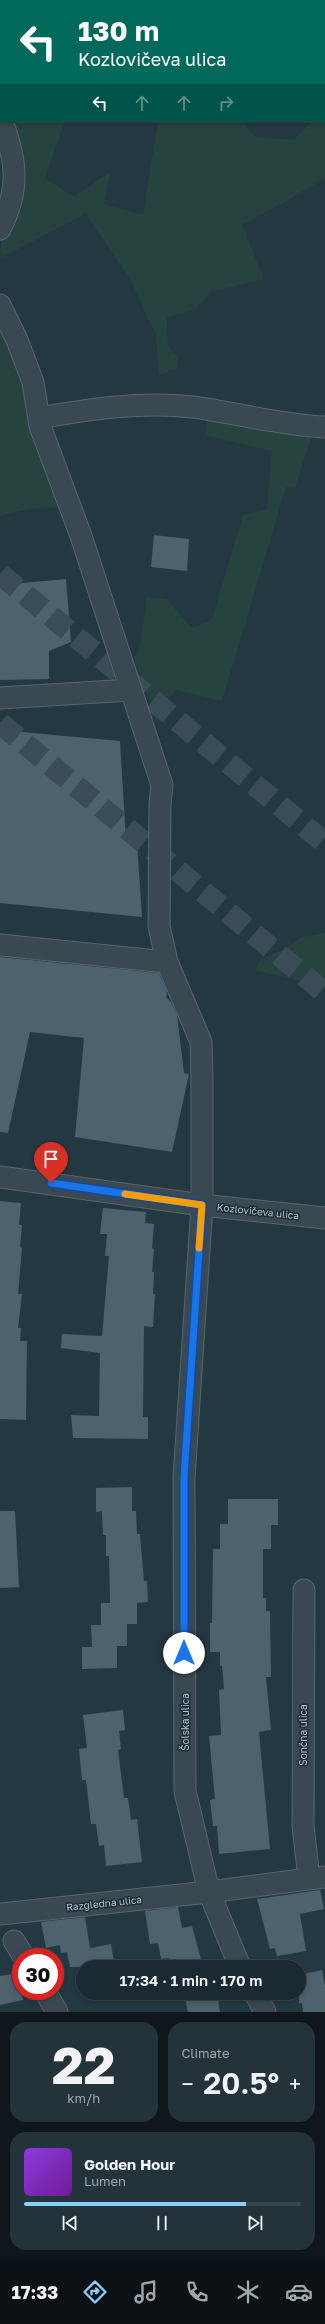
<!DOCTYPE html>
<meta charset="utf-8">
<style>
body{margin:0;font-family:"Golos Text",sans-serif;background:#24323a;color:#f1f3f6;height:100vh;display:flex;flex-direction:column;font-size:15px;white-space:nowrap}
*{box-sizing:border-box;margin:0}
p{font-size:13px;color:#a0a7ac}
.icon{flex:none;width:22px;height:22px;fill:none;stroke:currentColor;stroke-width:2;stroke-linecap:round;stroke-linejoin:round}
.map{position:relative;height:2012px;overflow:hidden}
.details{display:flex;flex-direction:column;gap:10px;padding:10px;background:#0f171c;flex:1}
.details>*{flex:none}
.top-card{position:absolute;left:0px;top:0px;width:325px;height:122px;box-shadow:0 2px 6px #0003,0 0 0 1px #39464d;background:#00695c;color:#fff;overflow:hidden}
.speed{position:absolute;left:12px;top:1948px;display:flex;gap:8px;font-size:20px;font-weight:700;text-align:center}
.speed>*{display:grid;place-content:center;width:52px;height:52px;border-radius:50%;background:#1b2a32;box-shadow:0 2px 6px #0003,0 0 0 1px #39464d;line-height:1}
.speed .limit{border:6px solid #d22;background:#fff;color:#111}
.pin{position:absolute;display:grid;place-items:center;width:34px;height:34px;color:#fff;margin:-41px -17px;border-radius:50% 50% 50% 0;rotate:-45deg;box-shadow:0 0 4px #0007}
.pin .icon{rotate:45deg}
.me{position:absolute;width:44px;margin:-22px;rotate:0deg;stroke-linejoin:round;filter:drop-shadow(0 0 3px #0008)}
.turn{display:flex;align-items:center;gap:14px;height:84px;padding:0 12px;font-size:18px}
.turn .icon{width:52px;height:52px;stroke-width:2.5}
.turn b{display:block;font-size:28px;line-height:34px}
.lanes{display:flex;align-items:center;height:38px;padding:0 12px;background:#0003;justify-content:center;gap:20px;direction:ltr}
.lanes .off{opacity:.35}
.big{font-size:30px;font-weight:600;line-height:1.1}
.details .card{flex:1;display:flex;flex-direction:column;justify-content:center;gap:6px;min-width:0;padding:0 14px;border-radius:16px;background:#24323a}
.details .dial{align-items:center;gap:0}
.dial b{font-size:52px;line-height:1}
.song{display:flex;align-items:center;gap:12px}
.cover{width:48px;height:48px;border-radius:6px;background:linear-gradient(135deg,hsl(270 70% 55%),hsl(280 70% 35%))}
.played{height:4px;border-radius:2px;background:linear-gradient(90deg,#89d0fd 80%,#39464d 80%)}
.keys{display:flex;justify-content:space-around;direction:ltr}
.heat{display:flex;justify-content:space-between;align-items:center;font-size:22px;direction:ltr}
.details .tiles{flex:1;display:grid;gap:10px;grid-template-columns:1fr 1fr}
.card:last-child{grid-column:span 2}
.trip{position:absolute;left:76px;top:1960px;width:230px;height:40px;border-radius:20px;background:#1b2a32;box-shadow:0 2px 6px #0003,0 0 0 1px #39464d;font-weight:600;line-height:40px;text-align:center}
.dock{display:flex;height:64px;justify-content:space-around;align-items:center;background:#0b1114;color:#a0a7ac}
.dock .icon{width:28px;height:28px}
.dock .active{color:#89d0fd}
.dock b{font-size:18px;color:#f1f3f6}
.map>svg:first-child{display:block}
</style>
<div class="map">
<svg width="325" height="2012" viewBox="0 0 325 2012">
<rect width="100%" height="100%" fill="#243842"/>
<g fill="#264340">
<path d="M60,0H237L59,1Z"/>
<path d="M325,107V178L288,200L242,225L264,279L211,292L196,309L167,318L168,346L178,358L177,368L159,375L156,335L130,279L86,214L0,258L8,121H65L45,178L74,197L110,172L104,204L143,215L158,121H241L256,137L294,140L312,121H324Z"/>
<path d="M0,318L1,319L64,508C41,506 22,510 0,516Z"/>
<path d="M208,417L312,434L295,488L286,487L222,701L176,690L155,713L134,657L139,651L147,597L166,599L192,628L212,619L243,515L267,509L272,451L205,435Z"/>
<path d="M325,933V987L255,970L260,960L282,950L303,937Z"/>
</g>
<g fill="#4d626d">
<path d="M154,535L189,539L187,571L151,567Z"/>
<path d="M66,579L71,642L49,651V679L0,680V585Z"/>
<path d="M0,730L120,741L126,841L137,843L142,917L0,903Z"/>
<path d="M0,957L159,973L167,992L166,997L171,1002L177,1015L184,1073L189,1074L172,1152L75,1137L84,1038L30,1032L8,1133L0,1132Z"/>
<path d="M0,1201L21,1203L19,1225H22L20,1247L22,1248L18,1294H22L18,1328H21L20,1341H27L26,1420L0,1419Z"/>
<path d="M103,1208L146,1212L145,1223L154,1224L152,1248L154,1249L152,1272H154L153,1294H155L153,1327L144,1326L143,1417H148V1439L73,1438L71,1415L99,1416L100,1353L61,1348L62,1334L102,1336L109,1256H105L107,1234H100Z"/>
<path d="M132,1487V1511H136L137,1534H140L144,1581H147L148,1602L137,1603V1624H127V1646H117V1668L82,1669V1647H92L91,1625H101V1603H110L109,1556H106V1535H103L102,1511L96,1512V1488Z"/>
<path d="M228,1499H278V1525H271V1549H263V1598H266V1611H270L271,1677H266L271,1730L259,1732L270,1849L219,1854L217,1826H213L210,1800L215,1799L209,1736L221,1735L219,1690L224,1689L222,1666H220V1652H210V1623H212L213,1549H220V1524H228Z"/>
<path d="M0,1511H15L19,1587L0,1588Z"/>
<path d="M123,1710L125,1730L119,1731L121,1749L118,1750L124,1798H128L131,1820L137,1819L142,1862L106,1866L104,1845L99,1846L96,1824H91L86,1780H82L79,1749L87,1748L83,1715Z"/>
<path d="M320,1890L324,1909L300,1914L306,1951L277,1956L275,1948L270,1949L257,1899Z"/>
<path d="M178,1907L182,1928L192,1926L203,1967H171L169,1958L161,1959L158,1943L150,1944L145,1911Z"/>
<path d="M85,1917L90,1948L111,1944L115,1967H70L67,1952L61,1953L60,1945L46,1948L41,1922Z"/>
<path d="M322,1970L325,1986V2012H303L302,2003H299V1975Z"/>
<path d="M18,1973L23,2000L0,2005V1976Z"/>
<path d="M184,1993H217L220,2012H188Z"/>
</g>
<g fill="none" stroke-linecap="round" stroke-linejoin="round">
<g stroke="#3a4d57" stroke-width="22" stroke-dasharray="22 11" stroke-linecap="butt">
<path d="M0,574L325,843"/>
<path d="M0,723L325,993"/>
</g>
<g stroke="#57666f" stroke-width="23">
<g id="minor">
<path d="M0,229C20,189 17,162 2,121"/>
<path d="M0,305L17,340L33,382L40,426L81,536L162,785L160,804L159,926L167,962L201,1042L202,1077V1205L184,1478L185,1791L209,1892L240,1967"/>
<path d="M39,418C90,409 142,401 193,407C237,413 280,425 325,427"/>
<path d="M0,698L131,690"/>
<path d="M0,945L167,962"/>
<path d="M0,1177L202,1205L325,1218"/>
<path d="M304,1590L303,1826L309,1878"/>
<path d="M0,1914L209,1892L325,1877"/>
<path d="M14,1941L24,1957"/>
<path d="M45,1991L57,2012"/>
<path d="M255,1993L265,2012"/>
</g>
</g>
<use href="#minor" stroke="#394851" stroke-width="21"/>
</g>
<g fill="none" stroke-linecap="round" stroke-linejoin="round">
<g stroke="#114b97" stroke-width="10">
<path id="route" d="M51,1183L202,1205L184,1478V1653"/>
</g>
<use href="#route" stroke="#1a73e8" stroke-width="7"/>
<path stroke="#f59e0b" stroke-width="7" d="M125,1194L202,1205L199,1248"/>
</g>
<g text-anchor="middle" dominant-baseline="central" stroke-width="3" stroke-linejoin="round" paint-order="stroke">
<g font-size="10" fill="#b5c3cc" stroke="#1d2d37">
<text transform="translate(258 1211) rotate(6)">Kozlovičeva ulica</text>
<text transform="translate(185 1722) rotate(-90)">Šolska ulica</text>
<text transform="translate(303 1735) rotate(-90)">Sončna ulica</text>
<text transform="translate(104 1903) rotate(-6)">Razgledna ulica</text>
</g>
</g>
</svg>
<div class="speed"><div class="limit">30</div></div>
<div class="pin" style="left:51px;top:1183px;background:#d93025"><svg class="icon" aria-label="arrive" viewBox="0 0 24 24"><path d="M6 21V4h12l-3 4 3 4H6"/></svg></div>
<svg class="me" style="left:184px;top:1653px" viewBox="-20 -20 40 40"><circle r="19" fill="#fff"/><path d="M0-13L10 11 0 6-10 11z" fill="#1a73e8"/></svg>
<div class="trip">17:34 · 1 min · 170 m</div>
<div class="top-card">
<div class="turn"><svg class="icon" aria-label="left" viewBox="0 0 24 24"><path d="M17 20v-9H6M10 6l-5 5 5 5"/></svg><div><b>130 m</b>Kozlovičeva ulica</div></div>
<div class="lanes"><svg class="icon" aria-label="left" viewBox="0 0 24 24"><path d="M17 20v-9H6M10 6l-5 5 5 5"/></svg><svg class="icon off" aria-label="ahead" viewBox="0 0 24 24"><path d="M12 20V5M6 11l6-6 6 6"/></svg><svg class="icon off" aria-label="ahead" viewBox="0 0 24 24"><path d="M12 20V5M6 11l6-6 6 6"/></svg><svg class="icon off" aria-label="right" viewBox="0 0 24 24"><path d="M7 20v-9h11M14 6l5 5-5 5"/></svg></div>
</div>
</div>
<section class="details">
<div class="tiles">
<div class="card dial"><b>22</b><p>km/h</p></div>
<div class="card"><p>Climate</p>
<div class="heat"><a>−</a><b class="big">20.5°</b><a>+</a></div>
</div>
<div class="card">
<div class="song"><i class="cover"></i><div><b>Golden Hour</b><p>Lumen</p></div></div>
<div class="played"></div>
<div class="keys"><svg class="icon" aria-label="previous" viewBox="0 0 24 24"><path d="M18 5L8 12l10 7zM5 5v14"/></svg><svg class="icon" aria-label="pause" viewBox="0 0 24 24"><path d="M8 5v14M16 5v14"/></svg><svg class="icon" aria-label="next" viewBox="0 0 24 24"><path d="M6 5l10 7-10 7zM19 5v14"/></svg></div>
</div>
</div>
</section>
<nav class="dock">
<b>17:33</b>
<svg class="icon active" aria-label="directions" viewBox="0 0 24 24"><path d="M12 3l9 9-9 9-9-9zM9 14v-3h6M13 9l2 2-2 2"/></svg>
<svg class="icon" aria-label="music" viewBox="0 0 24 24"><path d="M9 18V5l10-2v13"/><circle cx="6" cy="18" r="3"/><circle cx="16" cy="16" r="3"/></svg>
<svg class="icon" aria-label="phone" viewBox="0 0 24 24"><path d="M5 4h4l2 5-3 2q2 4 5 5l2-3 5 2v4C11 20 4 13 5 4z"/></svg>
<svg class="icon" aria-label="climate" viewBox="0 0 24 24"><path d="M12 3v18M4 7l16 10M4 17L20 7"/></svg>
<svg class="icon" aria-label="car" viewBox="0 0 24 24"><path d="M5 17H2v-5l4-1 3-4h7l3 4 3 1v5h-3M9 17h6M6 11h13"/><circle cx="7" cy="17" r="2"/><circle cx="17" cy="17" r="2"/></svg>
</nav>
